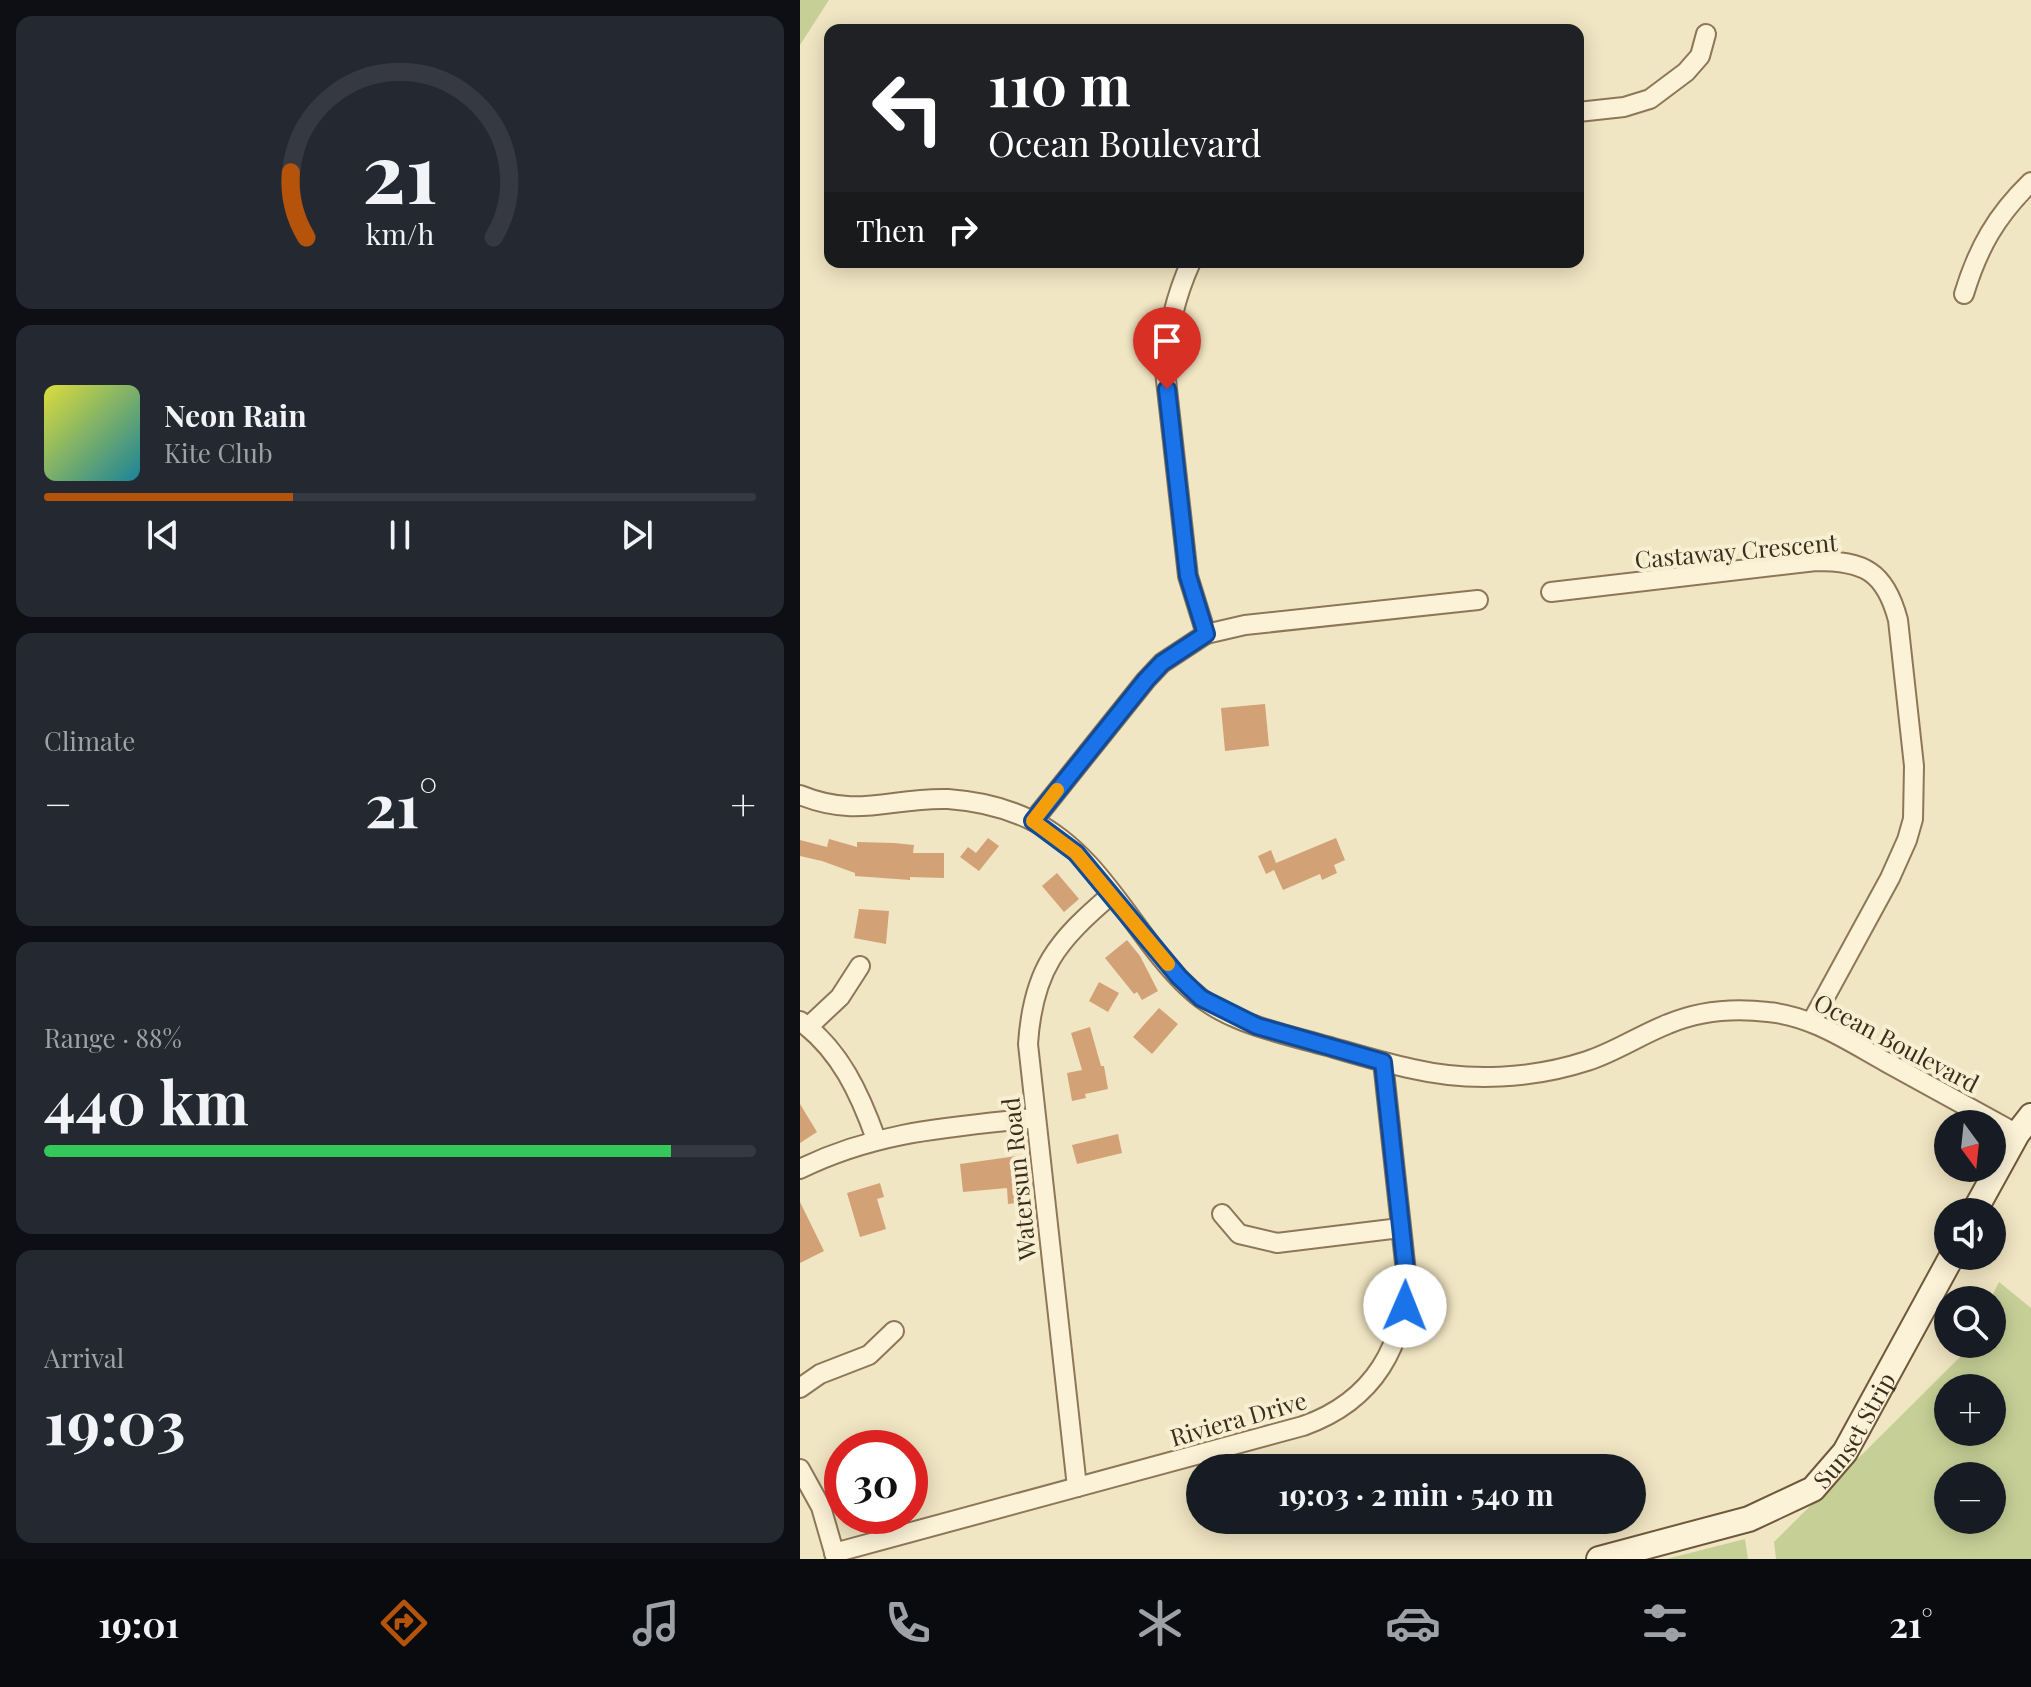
<!DOCTYPE html>
<meta charset="utf-8">
<style>
body{margin:0;font-family:"Playfair Display",serif;background:#242831;color:#f1f3f6;height:100vh;display:flex;flex-direction:column;font-size:30px;white-space:nowrap}
*{box-sizing:border-box;margin:0}
p{font-size:26px;color:#9ea1a6}
.icon{flex:none;width:44px;height:44px;fill:none;stroke:currentColor;stroke-width:2;stroke-linecap:round;stroke-linejoin:round}
.map{position:relative;flex:1;overflow:hidden}
.details{display:flex;flex-direction:column;gap:16px;padding:16px;background:#0d0f14;width:800px}
.details>*{flex:none}
.top-card{position:absolute;left:24px;top:24px;width:760px;height:244px;border-radius:16px;box-shadow:0 4px 20px #0003;background:#202124;color:#fff;overflow:hidden}
.needle{width:52px;rotate:165deg}
.fabs{position:absolute;left:1134px;top:1110px;display:grid;gap:16px}
.fabs a{display:grid;place-items:center;width:72px;height:72px;border-radius:50%;background:#171b24;box-shadow:0 4px 20px #0003;font-size:40px}
.speed{position:absolute;left:24px;top:1430px;display:flex;gap:16px;font-size:40px;font-weight:700;text-align:center}
.speed>*{display:grid;place-content:center;width:104px;height:104px;border-radius:50%;background:#171b24;box-shadow:0 4px 20px #0003;line-height:1}
.speed .limit{border:12px solid #d22;background:#fff;color:#111}
.pin{position:absolute;display:grid;place-items:center;width:68px;height:68px;color:#fff;margin:-82px -34px;border-radius:50% 50% 50% 0;rotate:-45deg;box-shadow:0 0 8px #0007}
.pin .icon{rotate:45deg}
.me{position:absolute;width:88px;margin:-44px;rotate:1deg;stroke-linejoin:round;filter:drop-shadow(0 0 6px #0008)}
.turn{display:flex;align-items:center;gap:28px;height:168px;padding:0 32px;font-size:36px}
.turn .icon{width:104px;height:104px;stroke-width:2.5}
.turn b{display:block;font-size:56px;line-height:68px}
.then{display:flex;align-items:center;height:76px;padding:0 32px;background:#0003;gap:16px;font-size:30px}
.big{font-size:60px;font-weight:700;line-height:1.1}
.details .widget{flex:1;display:flex;flex-direction:column;justify-content:center;gap:12px;min-width:0;padding:0 28px;border-radius:16px;background:#242831}
.details .dial{align-items:center;gap:0}
.dial svg{height:208px;overflow:visible;fill:none;stroke:#363941;stroke-width:7;stroke-linecap:round;text-anchor:middle}
.dial text{fill:#f1f3f6;stroke:none}
.song{display:flex;align-items:center;gap:24px}
.cover{width:96px;height:96px;border-radius:12px;background:linear-gradient(135deg,hsl(60 70% 55%),hsl(190 70% 35%))}
.played{height:8px;border-radius:4px;background:linear-gradient(90deg,#b45309 35%,#363941 35%)}
.keys{display:flex;justify-content:space-around;direction:ltr}
.heat{display:flex;justify-content:space-between;align-items:center;font-size:44px;direction:ltr}
.charge{height:12px;border-radius:6px;background:linear-gradient(90deg,#34c759 88%,#363941 0)}
.trip{position:absolute;left:386px;top:1454px;width:460px;height:80px;border-radius:40px;background:#171b24;box-shadow:0 4px 20px #0003;font-weight:700;line-height:80px;text-align:center}
.dock{display:flex;height:128px;justify-content:space-around;align-items:center;background:#090b0e;color:#9ea1a6}
.dock .icon{width:56px;height:56px}
.dock .selected{color:#b45309}
.dock b{font-size:36px;color:#f1f3f6}
main{display:flex;flex:1;min-height:0}
.map>svg:first-child{display:block}
</style>
<main>
<section class="details">
<div class="widget dial"><svg viewBox="0 0 100 80">
<path d="M14 69A42 42 0 1 1 86 69"/>
<path d="M14 69A42 42 0 0 1 8 44" stroke="#b45309"/>
<text x="50" y="56" font-size="32" font-weight="700">21</text>
<text x="50" y="72" font-size="11">km/h</text>
</svg></div>
<div class="widget">
<div class="song"><i class="cover"></i><div><b>Neon Rain</b><p>Kite Club</p></div></div>
<div class="played"></div>
<div class="keys"><svg class="icon" aria-label="previous" viewBox="0 0 24 24"><path d="M18 5L8 12l10 7zM5 5v14"/></svg><svg class="icon" aria-label="pause" viewBox="0 0 24 24"><path d="M8 5v14M16 5v14"/></svg><svg class="icon" aria-label="next" viewBox="0 0 24 24"><path d="M6 5l10 7-10 7zM19 5v14"/></svg></div>
</div>
<div class="widget"><p>Climate</p>
<div class="heat"><a>−</a><b class="big">21°</b><a>+</a></div>
</div>
<div class="widget"><p>Range · 88%</p><b class="big">440 km</b><div class="charge"></div></div>
<div class="widget"><p>Arrival</p><b class="big">19:03</b></div>
</section>
<div class="map">
<svg width="1231" height="1559" viewBox="0 0 1231 1559">
<rect width="100%" height="100%" fill="#f1e6c3"/>
<g fill="#c6d096" fill-rule="evenodd">
<path d="M0,0H29L0,45Z"/>
<path d="M1199,1282L1231,1308V1559H976L974,1542L1164,1353L1169,1344H1192L1190,1300ZM1148,1388H1192V1432H1148ZM1148,1476H1192V1520H1148Z"/>
<path d="M945,1539L948,1559H866Z"/>
</g>
<g fill="#d2a176">
<path d="M465,704L469,746L425,751L421,708Z"/>
<path d="M188,838L199,846L179,871L160,857L168,847L176,853Z"/>
<path d="M536,838L545,860L534,865L537,873L522,880L520,874L483,890L474,870L466,874L458,856L471,850L476,863Z"/>
<path d="M29,839L57,847V842L94,843L114,845L113,853H144V878L110,877V880L55,876V873L22,861L0,856V840L27,847Z"/>
<path d="M257,873L279,899L264,912L242,886Z"/>
<path d="M59,909L89,911L86,944L54,938Z"/>
<path d="M327,940L340,956L358,991L342,1000L337,992L334,994L305,958Z"/>
<path d="M299,982L319,993L308,1012L289,1001Z"/>
<path d="M359,1008L378,1024L352,1054L333,1037Z"/>
<path d="M290,1027L301,1066H304L308,1089L285,1094L286,1098L272,1101L267,1073L282,1070L271,1033Z"/>
<path d="M0,1104L17,1132L0,1143Z"/>
<path d="M318,1134L322,1153L277,1164L272,1145Z"/>
<path d="M217,1156L218,1163H226L230,1201L208,1204L207,1188L163,1192L160,1164Z"/>
<path d="M80,1183L84,1197L77,1199L86,1229L60,1237L47,1193Z"/>
<path d="M0,1202L24,1251L0,1263Z"/>
</g>
<g fill="none" stroke-linecap="round" stroke-linejoin="round">
<g stroke="#8d7758" stroke-width="22">
<g id="street">
<path d="M778,112L824,107L850,99L886,72L900,56L906,34"/>
<path d="M1164,294C1178,248 1196,216 1231,182"/>
<path d="M751,592L1016,561C1064,561 1085,571 1098,620L1114,766L1113,819L1107,840L1090,878L1012,1021"/>
<path d="M406,634L445,625L678,600"/>
<path d="M0,795C59,819 91,797 148,799C176,801 207,808 233,821C303,856 335,938 390,989C426,1023 481,1033 527,1046C555,1054 584,1063 613,1069C669,1082 732,1079 787,1061C815,1052 840,1035 868,1024C899,1011 935,1008 968,1012C1012,1016 1048,1041 1086,1062C1130,1086 1173,1110 1217,1134"/>
<path d="M233,821L346,680L362,663L406,634L388,576L365,371C367,332 375,297 391,262"/>
<path d="M0,1021C40,1050 60,1094 76,1139"/>
<path d="M8,1027L40,997L60,966"/>
<path d="M0,1169C77,1131 151,1127 235,1118"/>
<path d="M422,1214L439,1234L477,1243L600,1228"/>
<path d="M0,1388L20,1374L69,1355L94,1331"/>
<path d="M0,1469L21,1507L36,1559"/>
<path d="M277,1487L228,1044C233,969 257,941 312,894"/>
<path d="M34,1553L503,1426C574,1401 606,1345 606,1272L583,1062"/>
</g>
</g>
<g stroke="#6f583b" stroke-width="28">
<g id="secondary">
<path d="M1174,1212L1217,1134L1231,1116"/>
<path id="s1" d="M799,1559L949,1519L1013,1489L1045,1452L1152,1256"/>
</g>
</g>
<use href="#street" stroke="#fbf2d7" stroke-width="18"/>
<use href="#secondary" stroke="#fbf2d7" stroke-width="24"/>
</g>
<g fill="none" stroke-linecap="round" stroke-linejoin="round">
<g stroke="#114b97" stroke-width="20">
<path id="route" d="M367,389L388,576L406,634L362,663L346,680L233,821L276,853L379,977L401,998L457,1026L583,1062L606,1272L605,1306"/>
</g>
<use href="#route" stroke="#1a73e8" stroke-width="14"/>
<path stroke="#f59e0b" stroke-width="14" d="M257,790L233,821L276,853L368,964"/>
</g>
<g text-anchor="middle" dominant-baseline="central" stroke-width="8" stroke-linejoin="round" paint-order="stroke">
<g font-size="24" fill="#3c2e1d" stroke="#f8efd3">
<text transform="translate(936 550) rotate(-5)">Castaway Crescent</text>
<text transform="translate(1097 1042) rotate(28)">Ocean Boulevard</text>
<text transform="translate(218 1179) rotate(-96)">Watersun Road</text>
<text transform="translate(438 1418) rotate(-16)">Riviera Drive</text>
<text stroke="none"><textPath href="#s1" startOffset="298">Sunset Strip</textPath></text>
</g>
</g>
</svg>
<div class="fabs">
<a><svg class="needle" viewBox="-14 -14 28 28"><path d="M0-13l5 13h-10z" fill="#e53935"/><path d="M0 13l5-13h-10z" fill="#9ea1a6"/></svg></a>
<a><svg class="icon" aria-label="sound" viewBox="0 0 24 24"><path d="M4 9h4l5-4v14l-5-4H4zM17 9q2 3 0 6"/></svg></a>
<a><svg class="icon" aria-label="search" viewBox="0 0 24 24"><circle cx="10" cy="10" r="6"/><path d="M15 15l6 6"/></svg></a>
<a>+</a>
<a>−</a>
</div>
<div class="speed"><div class="limit">30</div></div>
<div class="pin" style="left:367px;top:389px;background:#d93025"><svg class="icon" aria-label="arrive" viewBox="0 0 24 24"><path d="M6 21V4h12l-3 4 3 4H6"/></svg></div>
<svg class="me" style="left:605px;top:1306px" viewBox="-20 -20 40 40"><circle r="19" fill="#fff"/><path d="M0-13L10 11 0 6-10 11z" fill="#1a73e8"/></svg>
<div class="trip">19:03 · 2 min · 540 m</div>
<div class="top-card">
<div class="turn"><svg class="icon" aria-label="left" viewBox="0 0 24 24"><path d="M17 20v-9H6M10 6l-5 5 5 5"/></svg><div><b>110 m</b>Ocean Boulevard</div></div>
<div class="then">Then<svg class="icon" aria-label="right" viewBox="0 0 24 24"><path d="M7 20v-9h11M14 6l5 5-5 5"/></svg></div>
</div>
</div>
</main>
<nav class="dock">
<b>19:01</b>
<svg class="icon selected" aria-label="directions" viewBox="0 0 24 24"><path d="M12 3l9 9-9 9-9-9zM9 14v-3h6M13 9l2 2-2 2"/></svg>
<svg class="icon" aria-label="music" viewBox="0 0 24 24"><path d="M9 18V5l10-2v13"/><circle cx="6" cy="18" r="3"/><circle cx="16" cy="16" r="3"/></svg>
<svg class="icon" aria-label="phone" viewBox="0 0 24 24"><path d="M5 4h4l2 5-3 2q2 4 5 5l2-3 5 2v4C11 20 4 13 5 4z"/></svg>
<svg class="icon" aria-label="climate" viewBox="0 0 24 24"><path d="M12 3v18M4 7l16 10M4 17L20 7"/></svg>
<svg class="icon" aria-label="car" viewBox="0 0 24 24"><path d="M5 17H2v-5l4-1 3-4h7l3 4 3 1v5h-3M9 17h6M6 11h13"/><circle cx="7" cy="17" r="2"/><circle cx="17" cy="17" r="2"/></svg>
<svg class="icon" aria-label="filters" viewBox="0 0 24 24"><path d="M4 7h16M4 17h16"/><circle cx="9" cy="7" r="2"/><circle cx="15" cy="17" r="2"/></svg>
<b>21°</b>
</nav>
